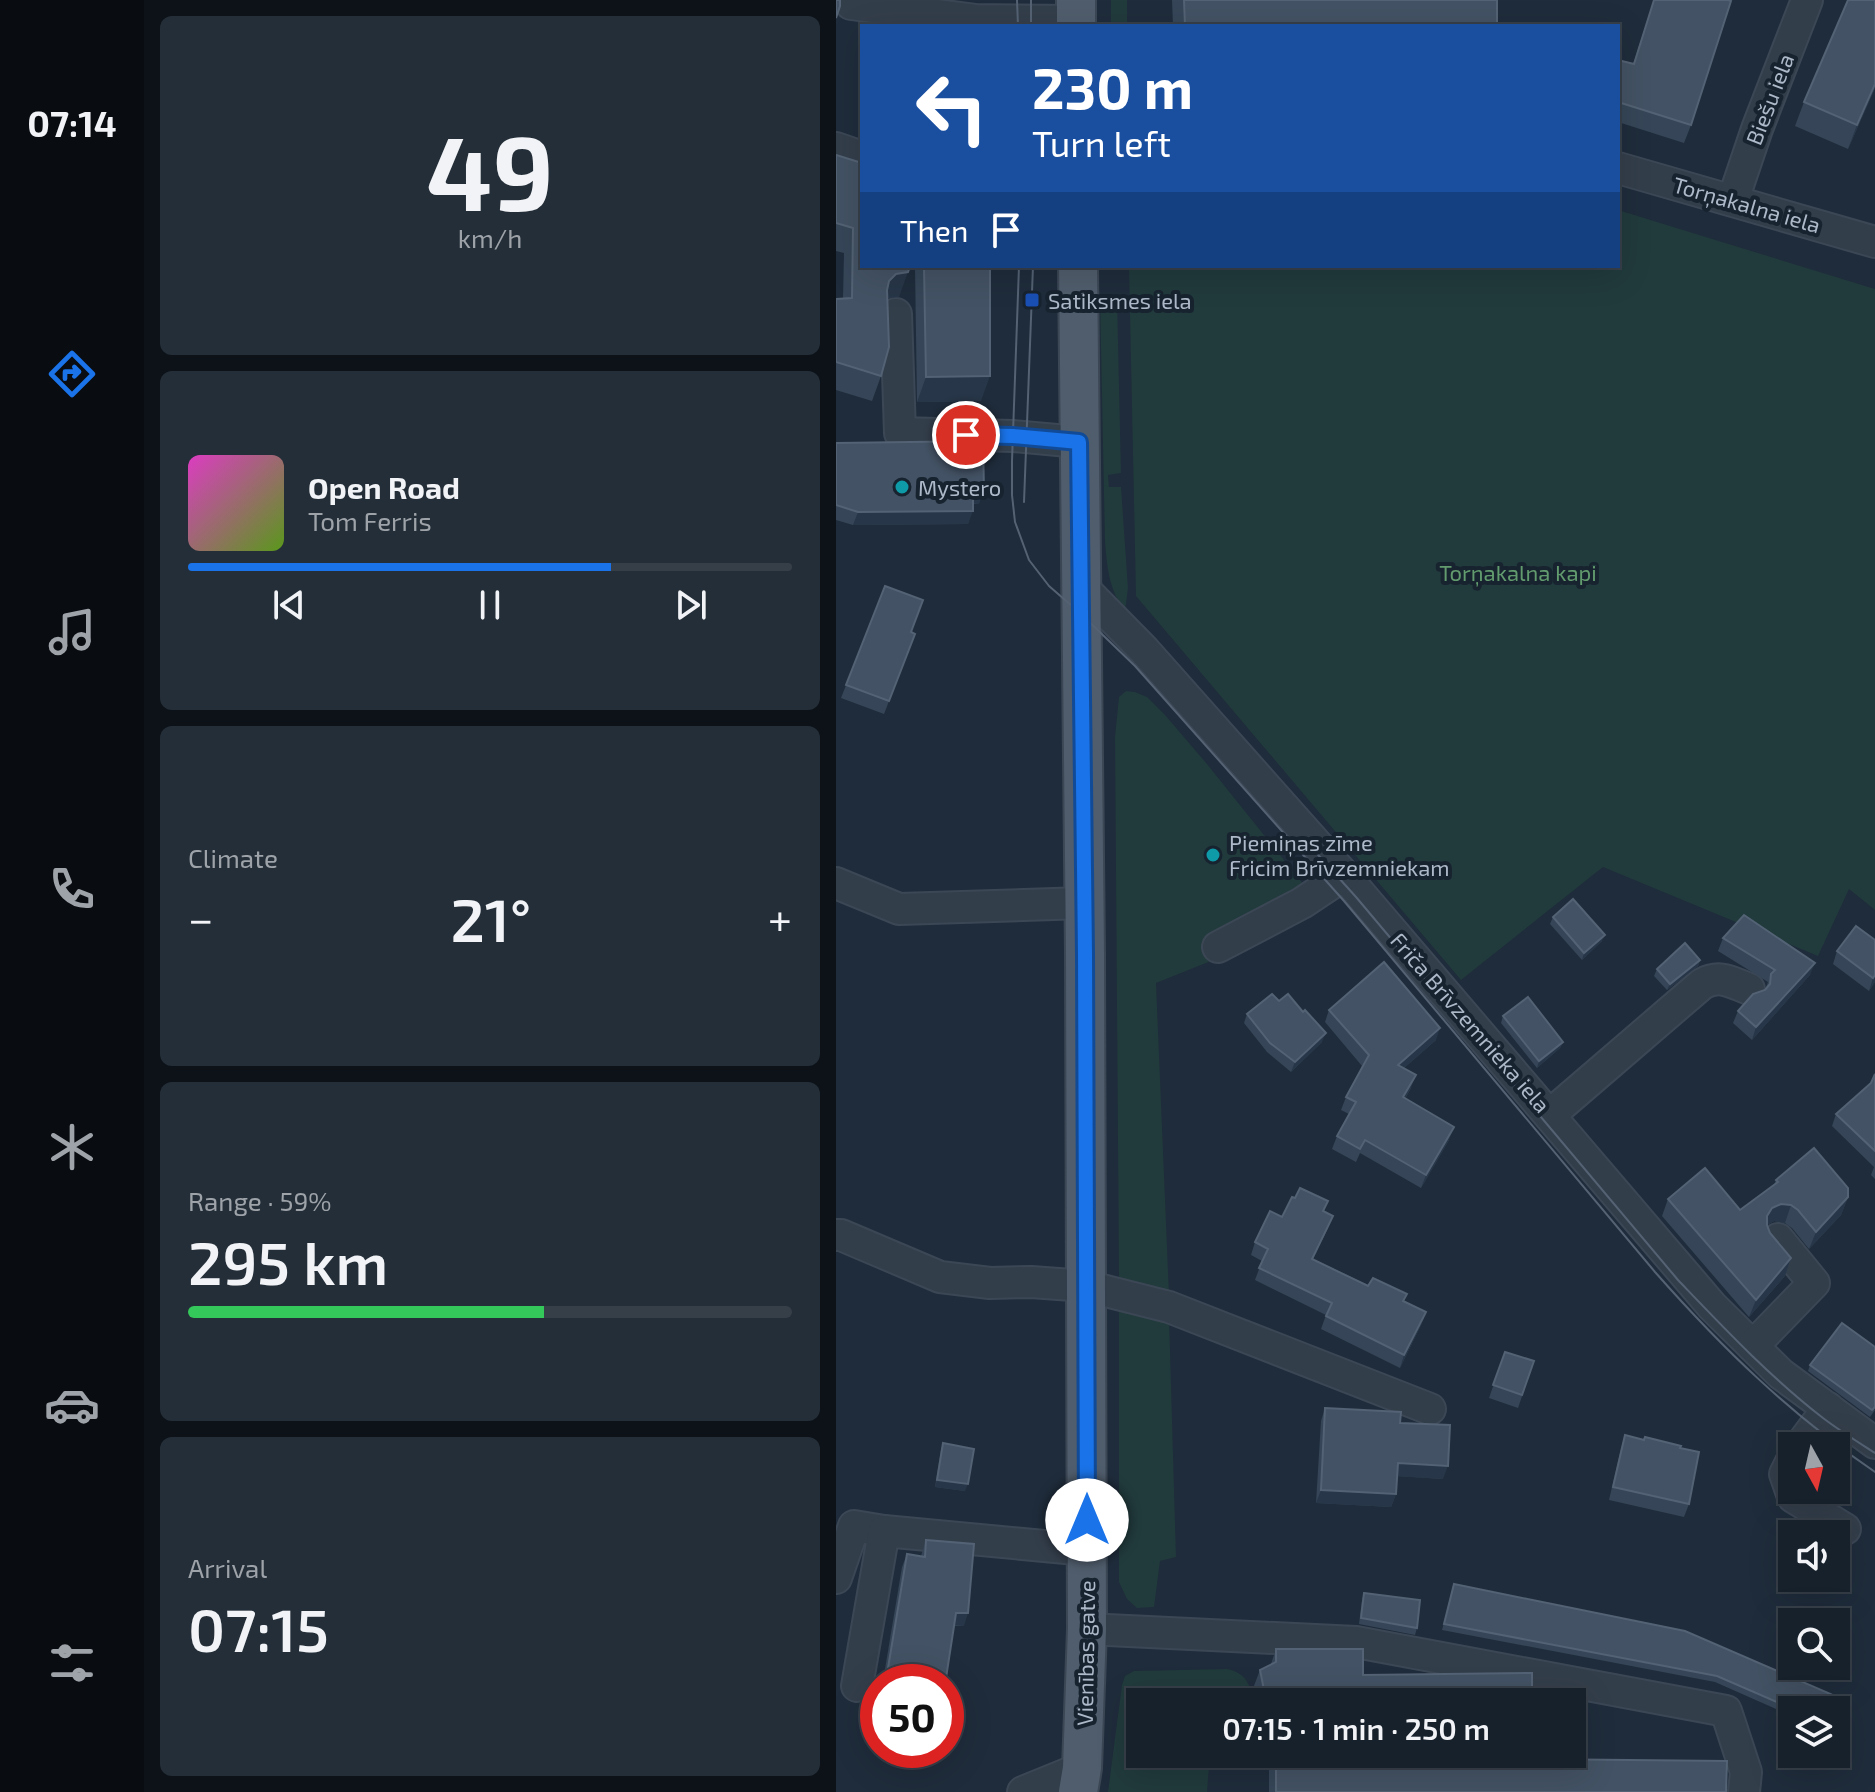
<!DOCTYPE html>
<meta charset="utf-8">
<style>
body{margin:0;font-family:"Exo 2",sans-serif;background:#242e38;color:#f1f3f6;height:100vh;display:flex;flex-direction:column;font-size:30px;white-space:nowrap}
*{box-sizing:border-box;margin:0}
p{font-size:26px;color:#9ea3a9}
.icon{flex:none;width:44px;height:44px;fill:none;stroke:currentColor;stroke-width:2;stroke-linecap:round;stroke-linejoin:round}
.map{position:relative;flex:1;overflow:hidden}
.side{display:flex;flex-direction:column;gap:16px;padding:16px;background:#0d1218;width:692px}
.side>*{flex:none}
.guide{position:absolute;left:24px;top:24px;width:760px;height:244px;border-radius:0px;box-shadow:0 8px 32px #0002,0 0 0 2px #363e48;background:#1a4fa0;color:#fff;overflow:hidden}
.needle{width:52px;rotate:172deg}
.controls{position:absolute;left:942px;top:1432px;display:grid;gap:16px}
.controls a{display:grid;place-items:center;width:72px;height:72px;border-radius:0px;background:#17212c;box-shadow:0 8px 32px #0002,0 0 0 2px #363e48;font-size:40px}
.speed{position:absolute;left:24px;top:1664px;display:flex;gap:16px;font-size:40px;font-weight:700;text-align:center}
.speed>*{display:grid;place-content:center;width:104px;height:104px;border-radius:50%;background:#17212c;box-shadow:0 8px 32px #0002,0 0 0 2px #363e48;line-height:1}
.speed .limit{border:12px solid #d22;background:#fff;color:#111}
.pin{position:absolute;display:grid;place-items:center;width:68px;height:68px;color:#fff;margin:-34px;border:4px solid #fff;border-radius:50%;box-shadow:0 2px 8px #0007}
.me{position:absolute;width:88px;margin:-44px;rotate:0deg;stroke-linejoin:round;filter:drop-shadow(0 0 6px #0008)}
.turn{display:flex;align-items:center;gap:28px;height:168px;padding:0 40px;font-size:36px}
.turn .icon{width:104px;height:104px;stroke-width:2.5}
.turn b{display:block;font-size:56px;line-height:68px}
.then{display:flex;align-items:center;height:76px;padding:0 40px;background:#0003;gap:16px;font-size:30px}
.big{font-size:60px;font-weight:600;line-height:1.1}
.side .card{flex:1;display:flex;flex-direction:column;justify-content:center;gap:12px;min-width:0;padding:0 28px;border-radius:12px;background:#242e38}
.side .dial{align-items:center;gap:0}
.dial b{font-size:104px;line-height:1}
.song{display:flex;align-items:center;gap:24px}
.cover{width:96px;height:96px;border-radius:12px;background:linear-gradient(135deg,hsl(310 70% 55%),hsl(90 70% 35%))}
.played{height:8px;border-radius:4px;background:linear-gradient(90deg,#1a73e8 70%,#363e48 70%)}
.keys{display:flex;justify-content:space-around;direction:ltr}
.heat{display:flex;justify-content:space-between;align-items:center;font-size:44px;direction:ltr}
.charge{height:12px;border-radius:6px;background:linear-gradient(90deg,#34c759 59%,#363e48 0)}
.trip{position:absolute;left:290px;top:1688px;width:460px;height:80px;border-radius:0px;background:#17212c;box-shadow:0 8px 32px #0002,0 0 0 2px #363e48;font-weight:600;line-height:80px;text-align:center}
main{display:flex;flex:1;min-height:0}
.tabs{display:flex;flex-direction:column;width:144px;justify-content:space-around;align-items:center;background:#090d12;color:#9ea3a9}
.tabs .icon{width:56px;height:56px}
.tabs .active{color:#1a73e8}
.tabs b{font-size:36px;color:#f1f3f6}
.map>svg:first-child{display:block}
</style>
<main>
<nav class="tabs">
<b>07:14</b>
<svg class="icon active" aria-label="directions" viewBox="0 0 24 24"><path d="M12 3l9 9-9 9-9-9zM9 14v-3h6M13 9l2 2-2 2"/></svg>
<svg class="icon" aria-label="music" viewBox="0 0 24 24"><path d="M9 18V5l10-2v13"/><circle cx="6" cy="18" r="3"/><circle cx="16" cy="16" r="3"/></svg>
<svg class="icon" aria-label="phone" viewBox="0 0 24 24"><path d="M5 4h4l2 5-3 2q2 4 5 5l2-3 5 2v4C11 20 4 13 5 4z"/></svg>
<svg class="icon" aria-label="climate" viewBox="0 0 24 24"><path d="M12 3v18M4 7l16 10M4 17L20 7"/></svg>
<svg class="icon" aria-label="car" viewBox="0 0 24 24"><path d="M5 17H2v-5l4-1 3-4h7l3 4 3 1v5h-3M9 17h6M6 11h13"/><circle cx="7" cy="17" r="2"/><circle cx="17" cy="17" r="2"/></svg>
<svg class="icon" aria-label="filters" viewBox="0 0 24 24"><path d="M4 7h16M4 17h16"/><circle cx="9" cy="7" r="2"/><circle cx="15" cy="17" r="2"/></svg>
</nav>
<section class="side">
<div class="card dial"><b>49</b><p>km/h</p></div>
<div class="card">
<div class="song"><i class="cover"></i><div><b>Open Road</b><p>Tom Ferris</p></div></div>
<div class="played"></div>
<div class="keys"><svg class="icon" aria-label="previous" viewBox="0 0 24 24"><path d="M18 5L8 12l10 7zM5 5v14"/></svg><svg class="icon" aria-label="pause" viewBox="0 0 24 24"><path d="M8 5v14M16 5v14"/></svg><svg class="icon" aria-label="next" viewBox="0 0 24 24"><path d="M6 5l10 7-10 7zM19 5v14"/></svg></div>
</div>
<div class="card"><p>Climate</p>
<div class="heat"><a>−</a><b class="big">21°</b><a>+</a></div>
</div>
<div class="card"><p>Range · 59%</p><b class="big">295 km</b><div class="charge"></div></div>
<div class="card"><p>Arrival</p><b class="big">07:15</b></div>
</section>
<div class="map">
<svg width="1039" height="1792" viewBox="0 0 1039 1792">
<rect width="100%" height="100%" fill="#1f2c3b"/>
<g fill="#213a3c">
<rect x="275" y="0" width="16" height="26"/>
<path d="M782,210L1039,289V910L1013,889L982,956L767,867L625,980L300,596L293,266H782Z"/>
<path d="M281,297L285,473L272,475L273,487H285L292,588L289,611C273,590 271,567 269,542L264,299Z"/>
<path d="M290,691L299,692L311,697L329,715L371,764L468,885L385,957L320,983L333,1295L283,1278L279,737L283,697Z"/>
<path d="M283,1308L333,1316L340,1557L324,1561L318,1607L301,1608L291,1599L283,1582Z"/>
<path d="M391,1669C410,1673 414,1684 418,1702H304V1754H380L373,1766L371,1792H272L286,1685L289,1676L298,1671Z"/>
</g>
<g fill="none" stroke-linecap="round" stroke-linejoin="round">
<g stroke="#3c4755" stroke-width="34">
<g id="minor">
<path d="M15,4L140,20L240,21"/>
<path d="M0,148L26,157"/>
<path d="M782,168L1039,242"/>
<path d="M897,200L921,129L971,0"/>
<path d="M60,314L64,433L177,436L243,442"/>
<path d="M244,585L308,650L508,875L876,1306L945,1374L1039,1443"/>
<path d="M0,883L63,909L248,903"/>
<path d="M382,947L466,903L508,875"/>
<path d="M713,1113L723,1107L866,984C884,974 895,982 913,989"/>
<path d="M0,1235H5L104,1277L154,1283L195,1282L250,1286L333,1307L594,1409"/>
<path d="M917,1346L978,1283L942,1239"/>
<path d="M964,1446L992,1408"/>
<path d="M956,1460L949,1474L957,1497L1009,1529"/>
<path d="M0,1578L18,1526L48,1531"/>
<path d="M251,1629L520,1642L890,1711L910,1772L908,1792"/>
<path d="M21,1686L48,1531L251,1550"/>
<path d="M187,1792L246,1768"/>
</g>
</g>
<g stroke="#3c4755" stroke-width="42">
<g id="major">
<path d="M240,0V26"/>
<path d="M242,266L249,954L251,1629L246,1768L242,1792"/>
</g>
</g>
<use href="#minor" stroke="#333e4b" stroke-width="30"/>
<use href="#major" stroke="#505d6c" stroke-width="38"/>
<g stroke="#546273" stroke-width="2">
<path d="M181,0L182,26"/>
<path d="M195,0V26"/>
<path d="M183,266L176,461V495L179,522L193,560L213,586L244,613L299,666L508,901L819,1272C887,1349 954,1414 1039,1472"/>
<path d="M188,502L197,266"/>
<path d="M475,847L520,897L842,1280C888,1328 934,1377 987,1418C1004,1431 1022,1442 1039,1453"/>
</g>
</g>
<g fill="#364658">
<path d="M336,0H409L661,26H337Z"/>
<path d="M818,0H892L855,125L848,143L782,122V60L797,64Z"/>
<path d="M1039,0V88L1012,149L959,126L968,102Z"/>
<path d="M0,155L63,297L51,298L45,376L36,401L0,390V299H7L8,253L0,251Z"/>
<path d="M79,266H154L145,401L81,402Z"/>
<path d="M0,443L143,504H137L132,524L17,525L0,520Z"/>
<path d="M49,586L75,632L79,634L48,714L5,698Z"/>
<path d="M717,917L766,941L746,960L714,924Z"/>
<path d="M1020,926L1039,982L1033,991L997,964L1001,951Z"/>
<path d="M887,938L974,975L916,1040L897,1023L902,1011L929,990L932,982L882,951Z"/>
<path d="M864,960L862,966L831,990L818,976L821,969Z"/>
<path d="M493,1010L600,1040L568,1068L575,1088L569,1099L613,1140L585,1188L524,1153L520,1162L496,1149L501,1136L513,1114L505,1110L510,1097L526,1066L489,1022Z"/>
<path d="M411,1014L486,1042L455,1072L431,1052L408,1023Z"/>
<path d="M667,1016L727,1042L724,1048L701,1068L665,1023Z"/>
<path d="M1039,1074V1179L1035,1175L1038,1167L996,1126L1000,1114L1035,1083Z"/>
<path d="M940,1180L1012,1197L1005,1215L973,1249L956,1228L949,1223L938,1221L931,1225L934,1233L955,1258L949,1276L913,1317L826,1216L832,1199L904,1210L938,1185Z"/>
<path d="M488,1211L492,1228L477,1259L590,1312L585,1325L564,1368L485,1329L490,1315L419,1280L426,1261L415,1255L419,1242L446,1217Z"/>
<path d="M669,1352L698,1361L682,1408L653,1398Z"/>
<path d="M974,1365L1039,1410L1034,1417L972,1371Z"/>
<path d="M489,1408L564,1423L607,1479L561,1476L560,1494L555,1507L480,1503L485,1421Z"/>
<path d="M789,1435L844,1448L853,1504L848,1517L773,1500L785,1448Z"/>
<path d="M107,1443L129,1491L99,1487L105,1450Z"/>
<path d="M90,1540L128,1626H118L109,1682L47,1681L66,1567L71,1554L85,1556Z"/>
<path d="M618,1584L1011,1708L1000,1733V1710H956V1716L879,1682L606,1630Z"/>
<path d="M528,1593L581,1628L579,1635L523,1624L526,1600Z"/>
<path d="M440,1649L527,1675L696,1702H418L416,1691L424,1670L435,1664Z"/>
<path d="M433,1754H695V1759L890,1792H433Z"/>
</g>
<g fill="#273648">
<path d="M1039,84V88L1012,149L1021,125Z"/>
<path d="M72,272L63,297L51,298L44,306L53,281L60,274Z"/>
<path d="M154,376L145,401L81,402L90,377Z"/>
<path d="M137,491H148L143,504L132,503Z"/>
<path d="M137,511L132,524L17,525L22,512Z"/>
<path d="M769,935L766,941L746,960L748,953Z"/>
<path d="M864,960L862,966L831,990L834,984Z"/>
<path d="M979,963L974,975L916,1040L920,1027Z"/>
<path d="M1039,975V982L1033,991L1037,978Z"/>
<path d="M604,1028L600,1040L557,1078L562,1065Z"/>
<path d="M490,1033L486,1042L455,1072L459,1062Z"/>
<path d="M727,1042L724,1048L701,1068L703,1061Z"/>
<path d="M580,1075L575,1088L562,1110L567,1097Z"/>
<path d="M618,1127L613,1140L585,1188L590,1175Z"/>
<path d="M1012,1197L1005,1215L973,1249L980,1232Z"/>
<path d="M945,1204L955,1205L949,1223L938,1221L930,1226L931,1216L936,1208Z"/>
<path d="M497,1216L492,1228L471,1272L476,1259Z"/>
<path d="M955,1258L949,1276L913,1317L920,1300Z"/>
<path d="M590,1312L585,1325L564,1368L568,1355Z"/>
<path d="M562,1463L612,1466L607,1479L557,1476Z"/>
<path d="M101,1480L132,1484L129,1491L99,1487Z"/>
<path d="M485,1490L560,1494L555,1507L480,1503Z"/>
<path d="M120,1613H132L128,1626L116,1625Z"/>
</g>
<g fill="#435264" stroke="#536274" stroke-width="2">
<path d="M0,0H4V6L0,18Z"/>
<path d="M348,0H661V26H349Z"/>
<path d="M818,0H892L895,1L855,125L782,102V60L798,64Z"/>
<path d="M1012,0H1039V84L1021,125L968,102Z"/>
<path d="M0,155L26,163V266H74L72,272L60,274L53,281L51,290L53,347L45,376L0,362V299L16,298L17,228L0,223Z"/>
<path d="M88,266H154V376L90,377Z"/>
<path d="M147,441L148,491H137V511L22,512L0,505V443Z"/>
<path d="M49,586L87,600L75,632L79,634L53,701L10,685Z"/>
<path d="M737,899L769,935L748,953L717,917Z"/>
<path d="M908,915L979,963L920,1027L902,1011L917,994L929,990L934,984L935,974L939,970L887,938Z"/>
<path d="M1020,926L1039,940V975L1037,978L1001,951Z"/>
<path d="M849,943L864,960L834,984L821,969Z"/>
<path d="M548,962L604,1028L562,1065L580,1075L567,1097L618,1127L590,1175L529,1140L524,1149L501,1136L520,1102L510,1097L533,1055L493,1010Z"/>
<path d="M436,994L443,1001L452,994L467,1012L469,1010L490,1033L459,1062L434,1043L411,1014Z"/>
<path d="M692,997L727,1042L703,1061L667,1016Z"/>
<path d="M1039,1074V1151L1000,1114L1035,1083Z"/>
<path d="M978,1148L1012,1188V1197L980,1232L962,1210L955,1205L945,1204L936,1208L931,1216V1225L934,1233L955,1258L920,1300L832,1199L869,1168L904,1210L942,1182L940,1180Z"/>
<path d="M464,1188L492,1201L487,1211L497,1216L476,1259L532,1286L537,1278L571,1294L567,1301L590,1312L568,1355L490,1316L496,1303L423,1268L432,1249L419,1242L434,1211L446,1217L456,1197L459,1198Z"/>
<path d="M1006,1323L1039,1347V1407L1036,1410L974,1365Z"/>
<path d="M669,1352L698,1361L686,1395L657,1385Z"/>
<path d="M489,1408L565,1412L564,1423L614,1425L612,1466L562,1463L560,1494L485,1490Z"/>
<path d="M789,1435L808,1440L809,1437L845,1446L844,1448L863,1452L853,1504L777,1487Z"/>
<path d="M107,1443L138,1449L132,1484L101,1480Z"/>
<path d="M90,1540L138,1544L132,1613H120L110,1678L52,1668L71,1554L89,1557Z"/>
<path d="M618,1584L849,1631L1013,1702L1001,1729L1000,1728V1710H959L881,1676L608,1624Z"/>
<path d="M528,1593L584,1600L581,1628L525,1618Z"/>
<path d="M440,1649H527V1675L696,1673V1702H440V1692L428,1690L424,1670L440,1662Z"/>
<path d="M440,1754H695V1759L891,1761L890,1792H440Z"/>
</g>
<g fill="none" stroke-linecap="round" stroke-linejoin="round">
<g stroke="#114b97" stroke-width="20">
<path id="route" d="M130,435L177,436L243,442L249,954L251,1520"/>
</g>
<use href="#route" stroke="#1a73e8" stroke-width="14"/>
</g>
<rect fill="#1a4fb4" stroke="#182330" stroke-width="3" x="188" y="292" width="16" height="16" rx="4"/>
<g fill="#0f9aa8" stroke="#182330" stroke-width="3">
<circle cx="66" cy="487" r="8"/>
<circle cx="377" cy="855" r="8"/>
</g>
<g text-anchor="middle" dominant-baseline="central" stroke-width="8" stroke-linejoin="round" paint-order="stroke">
<g font-size="22" fill="#adb8c8" stroke="#182330">
<text transform="translate(933 99) rotate(-69)">Biešu iela</text>
<text transform="translate(911 204) rotate(16)">Torņakalna iela</text>
<text transform="translate(635 1022) rotate(49)">Friča Brīvzemnieka iela</text>
<text transform="translate(249 1653) rotate(-89)">Vienības gatve</text>
</g>
<g font-size="22" fill="#adb8c8" stroke="#182330" text-anchor="start">
<text x="212" y="300">Satiksmes iela</text>
<text x="82" y="487">Mystero</text>
<text x="393" y="842">Piemiņas zīme<tspan x="393" dy="25">Fricim Brīvzemniekam</tspan></text>
</g>
<g font-size="22" fill="#629b6d" stroke="#182330">
<text x="682" y="572">Torņakalna kapi</text>
</g>
</g>
</svg>
<div class="controls">
<a><svg class="needle" viewBox="-14 -14 28 28"><path d="M0-13l5 13h-10z" fill="#e53935"/><path d="M0 13l5-13h-10z" fill="#9ea3a9"/></svg></a>
<a><svg class="icon" aria-label="sound" viewBox="0 0 24 24"><path d="M4 9h4l5-4v14l-5-4H4zM17 9q2 3 0 6"/></svg></a>
<a><svg class="icon" aria-label="search" viewBox="0 0 24 24"><circle cx="10" cy="10" r="6"/><path d="M15 15l6 6"/></svg></a>
<a><svg class="icon" aria-label="layers" viewBox="0 0 24 24"><path d="M12 4l9 5-9 5-9-5zM3 14l9 5 9-5"/></svg></a>
</div>
<div class="speed"><div class="limit">50</div></div>
<div class="pin" style="left:130px;top:435px;background:#d93025"><svg class="icon" aria-label="arrive" viewBox="0 0 24 24"><path d="M6 21V4h12l-3 4 3 4H6"/></svg></div>
<svg class="me" style="left:251px;top:1520px" viewBox="-20 -20 40 40"><circle r="19" fill="#fff"/><path d="M0-13L10 11 0 6-10 11z" fill="#1a73e8"/></svg>
<div class="trip">07:15 · 1 min · 250 m</div>
<div class="guide">
<div class="turn"><svg class="icon" aria-label="left" viewBox="0 0 24 24"><path d="M17 20v-9H6M10 6l-5 5 5 5"/></svg><div><b>230 m</b>Turn left</div></div>
<div class="then">Then<svg class="icon" aria-label="arrive" viewBox="0 0 24 24"><path d="M6 21V4h12l-3 4 3 4H6"/></svg></div>
</div>
</div>
</main>
